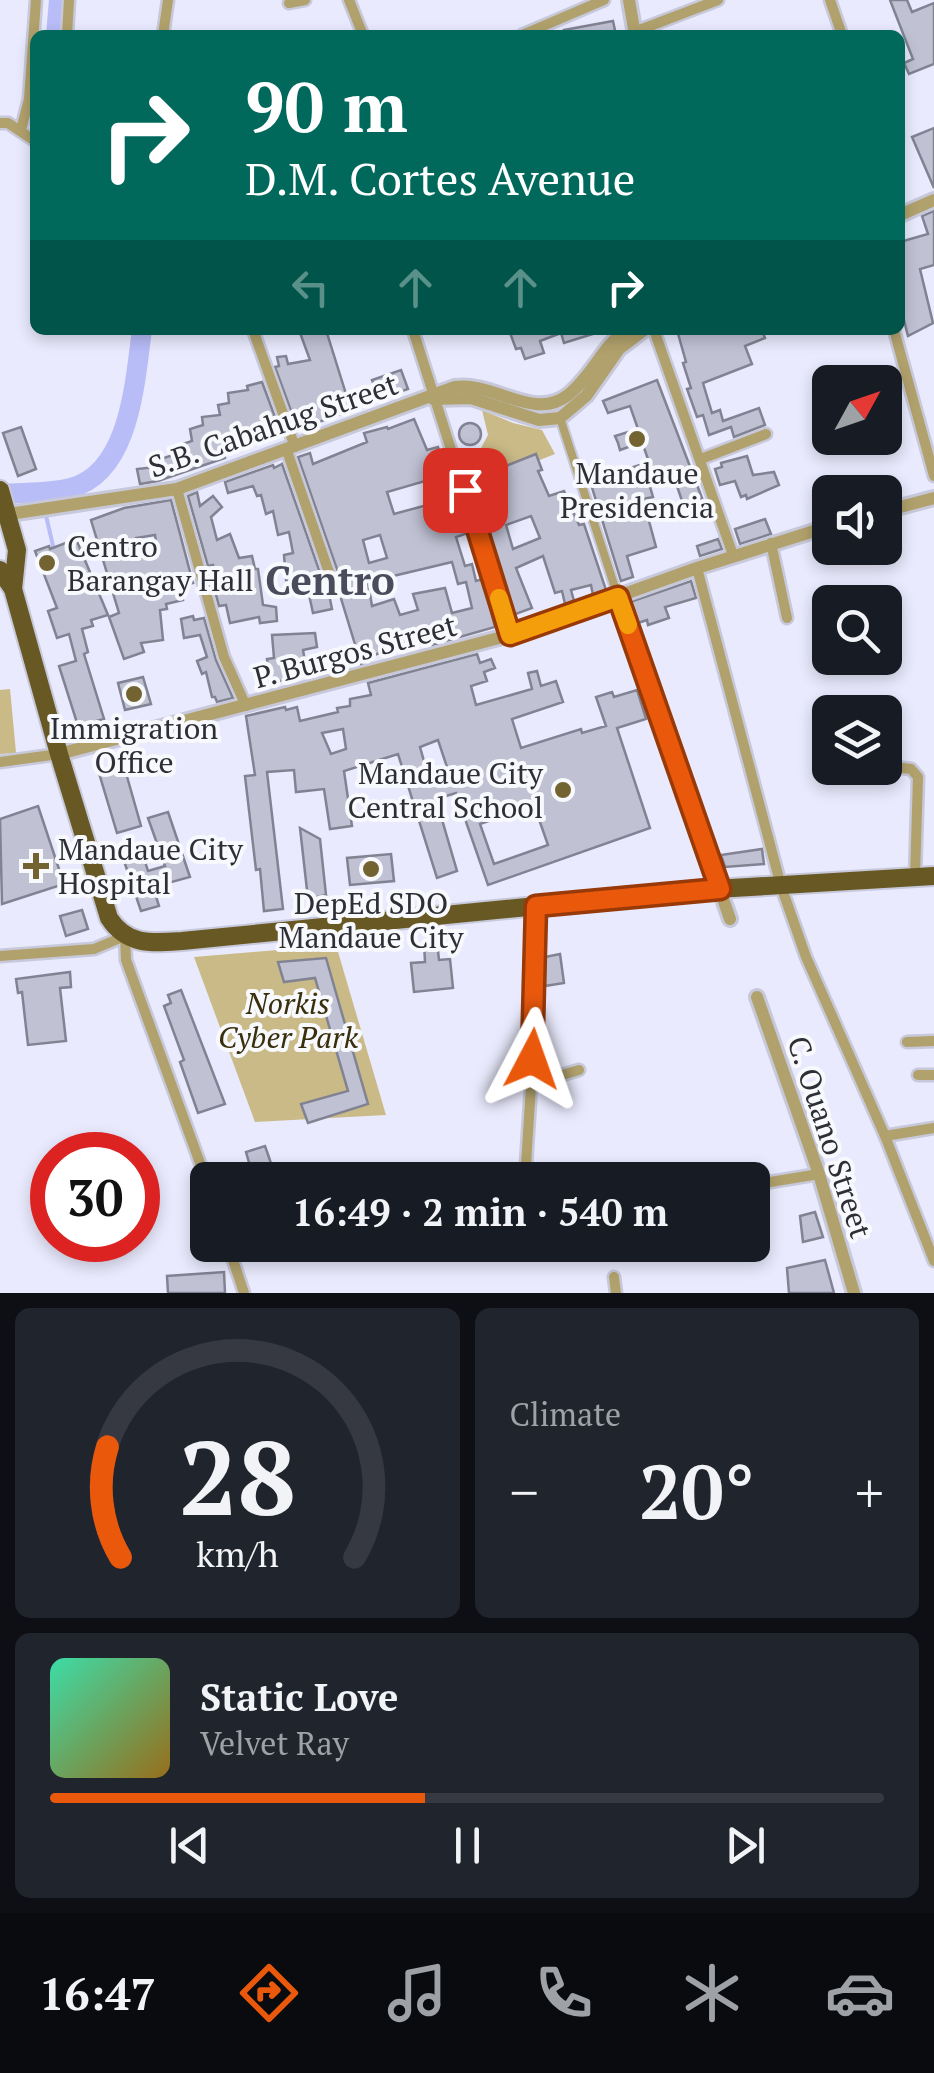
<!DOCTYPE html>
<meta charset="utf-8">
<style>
body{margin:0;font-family:"PT Serif",serif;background:#20242c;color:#f1f3f6;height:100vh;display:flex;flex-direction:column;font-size:38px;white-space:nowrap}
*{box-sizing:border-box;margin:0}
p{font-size:32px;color:#9ea1a6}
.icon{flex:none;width:55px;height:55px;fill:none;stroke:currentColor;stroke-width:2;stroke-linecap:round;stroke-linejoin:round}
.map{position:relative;height:1293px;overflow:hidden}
.sheet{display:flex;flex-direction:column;gap:15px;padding:15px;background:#0d0f14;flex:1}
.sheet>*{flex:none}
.guide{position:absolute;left:30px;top:30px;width:875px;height:305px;border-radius:15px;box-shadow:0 5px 15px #0003;background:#00695c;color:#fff;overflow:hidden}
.needle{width:65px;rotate:50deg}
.buttons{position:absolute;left:812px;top:365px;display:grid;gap:20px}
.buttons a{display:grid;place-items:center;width:90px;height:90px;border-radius:15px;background:#171b24;box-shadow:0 5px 15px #0003;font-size:50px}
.speed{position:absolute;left:30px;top:1132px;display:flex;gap:20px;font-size:50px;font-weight:700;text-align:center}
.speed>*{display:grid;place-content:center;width:130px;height:130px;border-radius:50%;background:#171b24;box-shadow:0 5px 15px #0003;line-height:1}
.speed .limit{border:15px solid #d22;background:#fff;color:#111}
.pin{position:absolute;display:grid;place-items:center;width:85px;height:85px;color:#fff;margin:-42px;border-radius:20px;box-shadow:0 5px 15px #0006}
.me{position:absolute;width:110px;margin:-55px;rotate:4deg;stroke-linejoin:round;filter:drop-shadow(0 0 8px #0008)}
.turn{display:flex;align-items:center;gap:35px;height:210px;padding:0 50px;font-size:45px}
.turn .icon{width:130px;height:130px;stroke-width:2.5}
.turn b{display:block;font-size:70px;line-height:85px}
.lanes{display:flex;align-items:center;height:95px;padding:0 50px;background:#0003;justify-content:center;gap:50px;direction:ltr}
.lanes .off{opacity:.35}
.big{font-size:75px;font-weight:800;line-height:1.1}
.sheet .tile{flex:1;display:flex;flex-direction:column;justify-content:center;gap:15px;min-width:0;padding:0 35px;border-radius:15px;background:#20242c}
.sheet .dial{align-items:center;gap:0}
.dial svg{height:260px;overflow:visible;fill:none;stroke:#363941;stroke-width:7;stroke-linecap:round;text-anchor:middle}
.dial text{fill:#f1f3f6;stroke:none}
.song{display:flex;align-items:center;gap:30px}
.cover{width:120px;height:120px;border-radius:15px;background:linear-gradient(135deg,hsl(160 70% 55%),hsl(40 70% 35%))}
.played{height:10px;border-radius:5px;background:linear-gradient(90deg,#ea580c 45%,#363941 45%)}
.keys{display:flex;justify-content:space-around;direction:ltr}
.heat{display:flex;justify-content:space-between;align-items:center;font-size:55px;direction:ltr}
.sheet .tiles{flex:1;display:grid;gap:15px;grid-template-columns:1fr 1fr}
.tile:last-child{grid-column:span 2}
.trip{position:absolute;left:190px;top:1162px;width:580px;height:100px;border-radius:15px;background:#171b24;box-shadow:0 5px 15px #0003;font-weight:800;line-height:100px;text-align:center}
.tab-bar{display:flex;height:160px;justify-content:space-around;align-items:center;background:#090b0e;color:#9ea1a6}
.tab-bar .icon{width:70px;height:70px}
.tab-bar .on{color:#ea580c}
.tab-bar b{font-size:45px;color:#f1f3f6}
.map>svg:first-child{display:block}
</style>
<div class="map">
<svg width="934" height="1293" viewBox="0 0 934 1293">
<rect width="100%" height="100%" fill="#e9eafd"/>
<g fill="#caba87">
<path d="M482,410L513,423L542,430L555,454L471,487L462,457L481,448L488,435Z"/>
<path d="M10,689L16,753L0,754V690Z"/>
<path d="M336,945L386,1115L255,1122L194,957Z"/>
</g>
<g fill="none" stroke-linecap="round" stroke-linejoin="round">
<path stroke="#b8bcf7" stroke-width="4" d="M40,490L54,550"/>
<g stroke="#b8bcf7" stroke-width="20">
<path d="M56,35L59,0"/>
<path d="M0,494C23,492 49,494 71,488C131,472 135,379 142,330"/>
</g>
</g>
<g fill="#c0c2d4" stroke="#818393" stroke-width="2.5" fill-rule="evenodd">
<path d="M890,0H907L912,12L934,3V64L909,74L904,63L913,59Z"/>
<path d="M613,21L616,35H565L564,30Z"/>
<path d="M934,128V188L912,137Z"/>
<path d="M934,211V265L920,269L933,323L908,336L900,305V242L928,234L922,216Z"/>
<path d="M299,330H326L351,410L298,430L275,367L279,366L277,357L286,356L288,364L310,360Z"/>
<path d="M509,330H599V332L564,343L561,333L540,341L544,353L525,359L521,348L516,349Z"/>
<path d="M677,330H762L765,338L745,346L752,364L703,383L712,413L720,410L723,421L759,408L765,425L734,437L731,427L709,435L703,415L697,417L687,389L691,388L683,363L686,362Z"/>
<path d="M401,370L408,389L379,399L372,380Z"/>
<path d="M657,380L702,498L683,504L672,471L648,480L653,497L643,499L656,547L627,556L633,577L621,581L590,481L649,462L642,442L620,450L618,443L615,436L638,429L630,406L608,413L603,401Z"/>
<path d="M262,382L282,436L235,446L236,450L224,454L225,458L158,481L140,484L137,469L156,467L155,461L173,455L171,448L192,441L190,429L203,425L202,417L220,415L218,405L229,403L228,393L248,390L247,386Z"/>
<path d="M414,419L427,450L438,447L446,475L387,492L394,514L453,498L455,504L459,503L468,533L456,537L465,566L472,564L476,581L483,579L495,627L432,645L430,640L420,642L370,656L371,661L361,664L339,592L329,594L332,609L313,613L308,590L303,591L300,577L286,580L284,555L293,553L289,532L278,535L273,511L266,514L261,495L257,496L253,486L228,493L225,482L273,465L274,468L282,464L325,587L335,592L340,589L341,581L298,457L310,453L313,464L367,442L364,433L387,427L388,429ZM380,535L387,558L369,563L363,540ZM452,562L458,584L466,582L472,608L452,613L445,588L413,594L418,610L400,615L394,599L372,606L368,582Z"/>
<circle cx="470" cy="434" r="11"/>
<path d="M21,427L36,469L18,476L3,433Z"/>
<path d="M536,454L542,470L538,471L549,496L564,491L579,525L584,524L606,590L593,595L591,585L571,590L574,601L565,604L562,591L555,593L543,556L516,568L532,608L513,615L475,496L480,495L476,486L488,481L486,474ZM531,516L540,538L513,549L506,525Z"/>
<path d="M747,456L753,475L774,472L779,485L747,499L746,495L741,497L735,481L720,485L715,469L722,467L721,463Z"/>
<path d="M197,492L200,506L213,496L222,507L211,517L217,540L230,534L239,558L252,556L255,569H258L263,605L276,607L277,621L260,623L259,617L230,623L226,605L219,606L213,584L217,583L213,565L208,566L188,496Z"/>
<path d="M171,500L193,583L181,585L183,600L166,604L167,609L160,610L163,640L141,643L144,652L124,659L109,617L119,613L91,520L124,508ZM155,535L158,555L140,558L136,538Z"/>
<path d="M765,519L771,534L740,544L735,529Z"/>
<path d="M76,539L108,615L91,620L93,626L82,629L88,652L84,654L104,719L78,726L59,666L76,661L69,634L57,638L48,611L57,608L35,551L49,546L50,549Z"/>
<path d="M718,539L722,549L700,556L697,546Z"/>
<path d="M691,581L696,598L665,607L669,618L648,625L647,620L638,623L630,602Z"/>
<path d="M193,616L194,620L204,618L216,660L233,698L217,702L215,697H212L206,672L202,674L197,661L207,657L200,635L184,638L181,619Z"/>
<path d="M315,633L317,647L303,650L305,662L295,664L297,679L270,682L267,659L274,658L272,635Z"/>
<path d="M477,654L480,663L491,659L495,668L484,672L487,681L471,686L476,705L532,689L528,673L537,671L541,686L556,681L563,702L512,719L521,748L581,729L582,733L606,726L596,697L612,692L614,697L637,690L646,719L617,728L650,828L488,885L456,793L436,799L457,871L437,878L398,754L344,771L352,826L330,829L324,789L296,792L294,770L267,772L283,909L264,911L260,869L256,870L245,776L255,775L246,716L285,707L286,710L297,707L300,721L338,712L337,708L350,706V699L371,695L368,683ZM343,729L346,749L331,754L322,733ZM438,740L449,773L429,779L420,747ZM534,805L548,845L494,864L480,824Z"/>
<path d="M143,677L151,704L125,710L118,683Z"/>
<path d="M124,766L141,826L117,833L99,773Z"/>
<path d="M38,806L64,884L2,904L0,819Z"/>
<path d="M168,812L190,877L153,887L159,906L141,911L124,861L143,855L148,871L165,866L148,818Z"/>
<path d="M300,828L320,839L326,895L308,899Z"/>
<path d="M762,849L764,864L725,867L721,855Z"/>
<path d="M391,854L394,881L350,885L347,858Z"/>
<path d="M82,910L88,929L66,936L60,916Z"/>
<path d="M437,942L439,960L450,959L453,988L414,992L411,963L425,962L424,943Z"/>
<path d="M560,954L564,983L545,986V957Z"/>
<path d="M326,958L368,1104L308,1123L301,1104L348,1091L315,978L284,982L278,962Z"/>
<path d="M70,972L71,987L60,988L66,1041L28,1045L22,992L18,993L16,979Z"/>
<path d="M181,990L225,1104L198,1113L180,1062L184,1060L164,1006L171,1003L168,995Z"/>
<path d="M265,1146L274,1172L294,1164L300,1180H254L246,1152Z"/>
<path d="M815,1212L823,1237L803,1242L800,1216Z"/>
<path d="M825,1260L834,1293H789L787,1268Z"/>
<path d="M224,1272L225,1293H168L167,1276Z"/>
</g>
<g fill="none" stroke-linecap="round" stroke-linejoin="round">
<g stroke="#c7c8d9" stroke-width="12">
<path id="pedestrian" d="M560,418L618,597"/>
</g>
<g stroke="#c7c8d9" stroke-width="15">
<g id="minor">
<path d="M349,0L363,35"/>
<path d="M830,0L842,35"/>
<path d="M289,3L305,0"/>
<path d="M634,32L718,0"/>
<path d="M67,35L69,0"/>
<path d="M163,35L168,0"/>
<path d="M522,35L604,0"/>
<path d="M0,123H8L35,141"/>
<path d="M21,130L29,99L36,0"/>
<path d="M253,330L295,447"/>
<path d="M413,330L510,635"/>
<path d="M654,330L733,555"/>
<path d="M894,330L934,476"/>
<path d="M287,451L333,584"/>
<path d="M701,459L766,434"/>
<path d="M177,489L224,657L246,706"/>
<path d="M771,543L787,618"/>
<path d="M697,568L781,886L806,957L885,1136L934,1261"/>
<path d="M0,762L59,754"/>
<path d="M885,766L911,769L918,777L915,877"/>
<path d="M125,936L126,960L208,1185"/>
<path d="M0,956L94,949L125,936"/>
<path d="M907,1042L934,1041"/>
<path d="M918,1075H934"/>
<path d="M531,1084L579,1070"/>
<path d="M885,1136L934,1128"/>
<path d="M525,1180L536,1008V906"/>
<path d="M752,1185L819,1174"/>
<path d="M228,1245L244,1293"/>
<path d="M614,1277L616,1293"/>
</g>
</g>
<g stroke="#c7c8d9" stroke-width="18">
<g id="tertiary">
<path d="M629,0L635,35"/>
<path d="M900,215L934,200"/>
<path d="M433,399L471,398L539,420L560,418L586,396L619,349L644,330"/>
<path d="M0,511L16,513L177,489L455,387C493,381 534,422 568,395C591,377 602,348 625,330"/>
<path d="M885,511L934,498"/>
<path d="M618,597L730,919"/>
<path d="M59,754L510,635L697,568L830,526"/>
<path d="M757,997L819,1174L854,1293"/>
</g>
</g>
<g stroke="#c7c8d9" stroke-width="22">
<g id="trunk">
<path d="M0,490L17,550L13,589"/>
<path d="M0,570L13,589L59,754L109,918C127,946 152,943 182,941L699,890L934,876"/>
</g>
</g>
<use href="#pedestrian" stroke="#b1a16c" stroke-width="8"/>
<use href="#minor" stroke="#b1a16c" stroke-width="10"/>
<use href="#tertiary" stroke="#b1a16c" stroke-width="12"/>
<use href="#trunk" stroke="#685823" stroke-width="18"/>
</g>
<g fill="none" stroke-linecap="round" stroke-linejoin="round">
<g stroke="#983908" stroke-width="25">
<path id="route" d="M465,490L510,635L618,597L720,889L536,906L532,1059"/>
</g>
<use href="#route" stroke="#ea580c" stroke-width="18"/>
<path stroke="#f59e0b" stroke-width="18" d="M499,598L510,635L618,597L628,625"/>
</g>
<g fill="#726330" stroke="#f8f9fd" stroke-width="4">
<circle cx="637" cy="439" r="10"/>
<circle cx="47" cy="563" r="10"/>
<circle cx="134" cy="694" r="10"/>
<circle cx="563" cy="790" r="10"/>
<path d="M31 851h10v10h10v10h-10v10h-10v-10h-10v-10h10z"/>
<circle cx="371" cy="869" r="10"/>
</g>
<g text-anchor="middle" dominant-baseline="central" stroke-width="8" stroke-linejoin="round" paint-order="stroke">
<g font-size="30" fill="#2e2f36" stroke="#f8f9fd">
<text transform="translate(273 425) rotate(-19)">S.B. Cabahug Street</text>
<text transform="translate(355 651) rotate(-15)">P. Burgos Street</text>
<text transform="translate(830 1137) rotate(72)">C. Ouano Street</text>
</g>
<g font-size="30" fill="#2e2f36" stroke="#f8f9fd">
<text x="637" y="473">Mandaue<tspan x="637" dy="34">Presidencia</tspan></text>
<text x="67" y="546" text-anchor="start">Centro<tspan x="67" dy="34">Barangay Hall</tspan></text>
<text x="134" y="728">Immigration<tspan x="134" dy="34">Office</tspan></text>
<text x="543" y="773" text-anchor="end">Mandaue City<tspan x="543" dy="34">Central School</tspan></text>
<text x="58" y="849" text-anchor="start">Mandaue City<tspan x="58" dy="34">Hospital</tspan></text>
<text x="371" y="903">DepEd SDO<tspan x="371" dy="34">Mandaue City</tspan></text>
</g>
<g font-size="30" font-style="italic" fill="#392f0c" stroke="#f8f9fd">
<text x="288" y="1003">Norkis<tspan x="288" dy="34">Cyber Park</tspan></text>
</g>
<g font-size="40" font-weight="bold" fill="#4b4c5b" stroke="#f8f9fd">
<text x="330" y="579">Centro</text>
</g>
</g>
</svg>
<div class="buttons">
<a><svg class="needle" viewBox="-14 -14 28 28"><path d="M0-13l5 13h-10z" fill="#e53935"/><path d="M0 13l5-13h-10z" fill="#9ea1a6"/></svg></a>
<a><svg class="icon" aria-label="sound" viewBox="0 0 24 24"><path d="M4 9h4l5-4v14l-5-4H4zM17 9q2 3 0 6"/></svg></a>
<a><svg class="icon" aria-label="search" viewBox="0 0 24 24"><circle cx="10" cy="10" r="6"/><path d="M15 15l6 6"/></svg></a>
<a><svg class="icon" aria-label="layers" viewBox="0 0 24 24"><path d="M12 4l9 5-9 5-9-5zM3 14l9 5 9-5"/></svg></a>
</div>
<div class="speed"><div class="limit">30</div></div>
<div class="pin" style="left:465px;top:490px;background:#d93025"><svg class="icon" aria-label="arrive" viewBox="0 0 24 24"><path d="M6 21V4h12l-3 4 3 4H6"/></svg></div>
<svg class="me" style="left:532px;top:1059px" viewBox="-20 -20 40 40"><path d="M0-17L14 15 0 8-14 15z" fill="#ea580c" stroke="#fff" stroke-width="4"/></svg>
<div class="trip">16:49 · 2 min · 540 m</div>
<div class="guide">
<div class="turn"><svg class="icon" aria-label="right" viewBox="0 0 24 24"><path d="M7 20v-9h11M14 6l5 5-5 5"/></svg><div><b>90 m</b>D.M. Cortes Avenue</div></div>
<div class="lanes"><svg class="icon off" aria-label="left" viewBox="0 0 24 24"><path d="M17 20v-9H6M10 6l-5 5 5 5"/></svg><svg class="icon off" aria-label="ahead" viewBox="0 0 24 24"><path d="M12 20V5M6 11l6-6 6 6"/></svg><svg class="icon off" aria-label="ahead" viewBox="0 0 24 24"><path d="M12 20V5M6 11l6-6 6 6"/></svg><svg class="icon" aria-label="right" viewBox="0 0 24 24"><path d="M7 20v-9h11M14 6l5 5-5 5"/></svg></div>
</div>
</div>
<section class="sheet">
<div class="tiles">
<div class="tile dial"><svg viewBox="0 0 100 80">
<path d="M14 69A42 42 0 1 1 86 69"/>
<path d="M14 69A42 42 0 0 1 10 35" stroke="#ea580c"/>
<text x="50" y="56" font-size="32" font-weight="700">28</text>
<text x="50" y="72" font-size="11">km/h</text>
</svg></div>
<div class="tile"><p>Climate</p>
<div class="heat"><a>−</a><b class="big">20°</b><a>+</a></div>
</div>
<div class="tile">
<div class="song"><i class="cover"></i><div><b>Static Love</b><p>Velvet Ray</p></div></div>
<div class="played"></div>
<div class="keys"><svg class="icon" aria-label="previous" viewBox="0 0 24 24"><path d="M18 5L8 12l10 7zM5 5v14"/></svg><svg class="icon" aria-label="pause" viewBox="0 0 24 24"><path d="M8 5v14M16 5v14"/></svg><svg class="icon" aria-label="next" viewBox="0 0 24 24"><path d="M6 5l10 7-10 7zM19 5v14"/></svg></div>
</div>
</div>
</section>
<nav class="tab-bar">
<b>16:47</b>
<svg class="icon on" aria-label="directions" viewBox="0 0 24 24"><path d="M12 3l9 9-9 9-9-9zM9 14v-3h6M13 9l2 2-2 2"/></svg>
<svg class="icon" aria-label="music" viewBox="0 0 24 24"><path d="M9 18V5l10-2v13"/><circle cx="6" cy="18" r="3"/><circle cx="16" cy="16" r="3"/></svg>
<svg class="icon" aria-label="phone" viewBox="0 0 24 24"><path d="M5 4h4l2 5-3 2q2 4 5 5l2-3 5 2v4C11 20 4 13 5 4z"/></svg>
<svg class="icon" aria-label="climate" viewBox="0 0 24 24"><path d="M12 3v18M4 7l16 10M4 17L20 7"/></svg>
<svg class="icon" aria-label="car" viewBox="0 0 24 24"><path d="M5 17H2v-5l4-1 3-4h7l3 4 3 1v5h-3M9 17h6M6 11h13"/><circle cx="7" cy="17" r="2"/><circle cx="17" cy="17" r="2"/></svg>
</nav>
